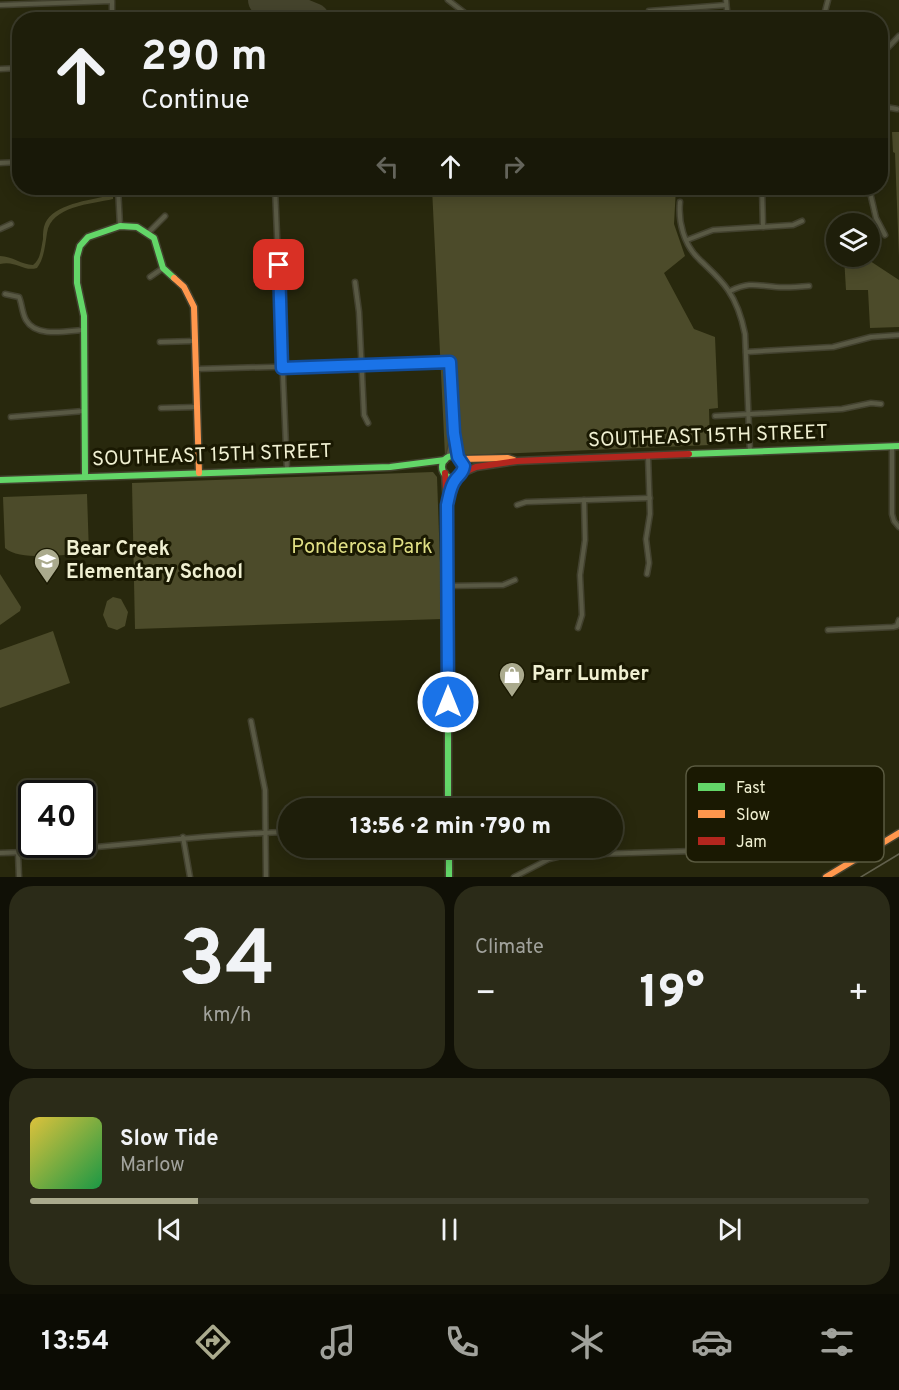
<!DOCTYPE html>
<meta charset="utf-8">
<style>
body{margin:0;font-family:Overpass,sans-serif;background:#2b2b18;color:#f1f3f6;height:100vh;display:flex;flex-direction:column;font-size:22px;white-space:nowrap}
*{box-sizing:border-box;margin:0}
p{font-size:20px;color:#a1a29c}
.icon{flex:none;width:33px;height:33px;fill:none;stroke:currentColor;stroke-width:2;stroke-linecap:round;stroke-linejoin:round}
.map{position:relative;height:877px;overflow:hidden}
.details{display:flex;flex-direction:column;gap:9px;padding:9px;background:#101006;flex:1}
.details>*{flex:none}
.guide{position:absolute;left:12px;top:12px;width:876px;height:183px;border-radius:24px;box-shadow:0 3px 15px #0003,0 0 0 2px #3c3c2b;background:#1e1e0a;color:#f1f3f6;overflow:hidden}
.controls{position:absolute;left:826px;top:213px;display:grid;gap:12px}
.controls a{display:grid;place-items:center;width:54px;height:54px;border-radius:50%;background:#1e1e0a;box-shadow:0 3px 15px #0003,0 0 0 2px #3c3c2b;font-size:30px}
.speed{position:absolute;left:18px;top:780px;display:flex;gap:12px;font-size:30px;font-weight:700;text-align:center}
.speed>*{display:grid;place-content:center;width:78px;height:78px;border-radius:50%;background:#1e1e0a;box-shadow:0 3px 15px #0003,0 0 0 2px #3c3c2b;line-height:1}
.speed .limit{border:3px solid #111;border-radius:9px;background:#fff;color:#111}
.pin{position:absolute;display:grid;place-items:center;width:51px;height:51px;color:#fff;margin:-26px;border-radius:12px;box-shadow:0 3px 9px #0006}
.me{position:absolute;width:66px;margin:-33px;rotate:0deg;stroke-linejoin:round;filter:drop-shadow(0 0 4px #0008)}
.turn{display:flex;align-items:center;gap:21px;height:126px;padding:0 30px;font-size:27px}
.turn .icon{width:78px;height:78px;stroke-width:2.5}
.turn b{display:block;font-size:42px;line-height:51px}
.lanes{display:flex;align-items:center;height:57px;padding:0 30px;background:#0003;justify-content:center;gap:30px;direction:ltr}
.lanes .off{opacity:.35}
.big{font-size:45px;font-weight:800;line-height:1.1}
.details .tile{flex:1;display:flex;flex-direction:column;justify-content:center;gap:9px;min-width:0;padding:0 21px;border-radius:24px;background:#2b2b18}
.details .dial{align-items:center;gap:0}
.dial b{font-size:78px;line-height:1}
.song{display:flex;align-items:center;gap:18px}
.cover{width:72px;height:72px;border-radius:9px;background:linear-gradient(135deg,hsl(50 70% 55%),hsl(140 70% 35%))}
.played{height:6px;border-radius:3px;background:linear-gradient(90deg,#aaaa8d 20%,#3c3c2b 20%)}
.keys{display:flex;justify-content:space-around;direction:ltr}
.heat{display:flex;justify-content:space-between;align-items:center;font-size:33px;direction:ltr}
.details .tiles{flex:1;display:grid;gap:9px;grid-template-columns:1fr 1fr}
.tile:last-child{grid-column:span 2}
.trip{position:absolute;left:278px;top:798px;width:345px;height:60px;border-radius:30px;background:#1e1e0a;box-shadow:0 3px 15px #0003,0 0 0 2px #3c3c2b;font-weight:800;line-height:60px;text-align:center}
.menu{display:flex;height:96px;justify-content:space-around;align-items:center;background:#0c0c04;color:#a1a29c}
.menu .icon{width:42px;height:42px}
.menu .current{color:#aaaa8d}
.menu b{font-size:27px;color:#f1f3f6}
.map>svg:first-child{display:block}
</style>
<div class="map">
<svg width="899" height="877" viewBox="0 0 899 877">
<rect width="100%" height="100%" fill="#28280d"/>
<g fill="#4c4b2a">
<path d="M892,132H899V257L895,153L893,152Z"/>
<path d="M432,188H676L674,224L685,256L664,273L694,329L715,337L718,408L709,409L710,445L445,456Z"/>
<path d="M113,195V199C91,204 51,206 47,233C45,246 44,259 37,268C23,272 16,260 0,264V256C12,256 22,265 33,265C41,259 41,248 43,239C43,233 43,226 47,220C58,203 95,199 113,195Z"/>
<path d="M844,257H864L899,280V327L870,328L868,290H846Z"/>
<path d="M433,472L437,477L442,619L135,629L132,483Z"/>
<path d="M87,494L89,553C68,554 21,562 5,548L3,497Z"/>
<path d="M0,574L21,607L20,611L0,625Z"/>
<path d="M113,597L121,599L128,612L125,626L117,630L108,627L103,615L107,601Z"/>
<path d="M53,631L70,683L0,708V650Z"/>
</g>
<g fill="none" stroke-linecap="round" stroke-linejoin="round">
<path stroke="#45442d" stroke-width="34" d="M265,0L313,20"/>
<g stroke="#42412e" stroke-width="7">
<g id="street">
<path d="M448,0L474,20"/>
<path d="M726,0L728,20"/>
<path d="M0,5L112,1V20"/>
<path d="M649,11L726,5"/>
<path d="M823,19L828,0"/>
<path d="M880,56L899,36"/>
<path d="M0,69L20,68"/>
<path d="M880,106L897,109"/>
<path d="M0,163L20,162"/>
<path d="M118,188L120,226"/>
<path d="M275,188L287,470"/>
<path d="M762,188L763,227"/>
<path d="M869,188L876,218L885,235"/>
<path d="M680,202C678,222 684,245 699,259C709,269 720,278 728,290C737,303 742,319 745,334L750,452"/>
<path d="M0,229L11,224"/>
<path d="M148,233L165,216"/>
<path d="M687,240L713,230L793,225L802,221"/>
<path d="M150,277L163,268"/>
<path d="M355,282L359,312L364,415L368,423"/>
<path d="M730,291C749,282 755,285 776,287C787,288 798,287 809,286"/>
<path d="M5,294L19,297C22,304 22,313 26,320C36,338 67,331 84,330"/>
<path d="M160,342L195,341"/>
<path d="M746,352L833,347L871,337L899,335"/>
<path d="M196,369L450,362L454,433L458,457"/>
<path d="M161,408L197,407"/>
<path d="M715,416L842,409L871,403L881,404"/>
<path d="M11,417L84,411"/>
<path d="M892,447V514L894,521L899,527"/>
<path d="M448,457L453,437"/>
<path d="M517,505L526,502L650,498"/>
<path d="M647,574L649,563L646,539L650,514L648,456"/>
<path d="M447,586L503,585L515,580"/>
<path d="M578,628L582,615L580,575L585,540L584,500"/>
<path d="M828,630L893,627L897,626L899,620"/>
<path d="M251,721L265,790L266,877"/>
<path d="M183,837L190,877"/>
<path d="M0,853C96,851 192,834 288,832"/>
<path d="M18,853L19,877"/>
<path d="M514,877L549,859L565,855L695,851"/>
</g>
</g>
<g stroke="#42412e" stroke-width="9">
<g id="fast">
<path d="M689,454L899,446"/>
<circle cx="453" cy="467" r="11"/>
<path d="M85,477L84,316L77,283V257L80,246L88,237L120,226L137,227L154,238L163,268L174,278"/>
<path d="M0,480L390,467L445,460"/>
<path d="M446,808L448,801V701"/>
<path d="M449,848V877"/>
</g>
</g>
<g stroke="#42412e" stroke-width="9">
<g id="slow">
<path d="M174,278L184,287L194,307L199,473"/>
<path d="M461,459L508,458L514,460"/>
<path d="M448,498L457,477"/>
<path d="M826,877L899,833"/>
</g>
</g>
<g stroke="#42412e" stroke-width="9">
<g id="jam">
<path d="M445,473L447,505L448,701"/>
<path d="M462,473L476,467L517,461L689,454"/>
</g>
</g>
<use href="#street" stroke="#595944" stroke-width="4"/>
<use href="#fast" stroke="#63d668" stroke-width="6"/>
<use href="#slow" stroke="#ff974d" stroke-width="6"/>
<use href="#jam" stroke="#b3261e" stroke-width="6"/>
<path stroke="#62614d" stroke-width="1.5" d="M861,877L899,854"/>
</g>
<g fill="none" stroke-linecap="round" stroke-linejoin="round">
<g stroke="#114b97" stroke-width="15">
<path id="route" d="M279,265L282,368L450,362L454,433L458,457L464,466C463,473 460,474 456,479C450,486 449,497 447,505L448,702"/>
</g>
<use href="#route" stroke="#1a73e8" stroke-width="10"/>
</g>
<defs>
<g id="school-pin" transform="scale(1.35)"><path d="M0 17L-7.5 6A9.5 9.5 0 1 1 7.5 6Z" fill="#aaaa8d" stroke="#1a1902"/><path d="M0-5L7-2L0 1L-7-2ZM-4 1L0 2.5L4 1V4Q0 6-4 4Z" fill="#fff"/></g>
<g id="shop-pin" transform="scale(1.35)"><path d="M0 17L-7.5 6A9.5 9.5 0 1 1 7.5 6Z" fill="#aaaa8d" stroke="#1a1902"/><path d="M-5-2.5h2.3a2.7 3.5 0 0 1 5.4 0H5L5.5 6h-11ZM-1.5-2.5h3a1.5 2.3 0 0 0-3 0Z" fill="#fff"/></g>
</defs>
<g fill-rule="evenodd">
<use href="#school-pin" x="47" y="561"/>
<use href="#shop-pin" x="512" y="675"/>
</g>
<g text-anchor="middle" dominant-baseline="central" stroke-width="6" stroke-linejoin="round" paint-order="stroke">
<g font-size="20" fill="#f0f0d2" stroke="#1a1902">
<text transform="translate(708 437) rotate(-2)">SOUTHEAST 15TH STREET</text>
<text transform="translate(212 456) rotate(-2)">SOUTHEAST 15TH STREET</text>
</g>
<g font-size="20" fill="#e0df85" stroke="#1a1902">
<text x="362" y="548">Ponderosa Park</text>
</g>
<g font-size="20" font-weight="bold" fill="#f0f0d2" stroke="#1a1902" text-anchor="start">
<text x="66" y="550">Bear Creek<tspan x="66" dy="23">Elementary School</tspan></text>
<text x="532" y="675">Parr Lumber</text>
</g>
</g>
<rect x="686" y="766" width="198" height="96" rx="9" fill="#1a1902" stroke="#5a5a40" stroke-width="1.5"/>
<rect x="698" y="783" width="27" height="8" fill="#63d668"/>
<rect x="698" y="810" width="27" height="8" fill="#ff974d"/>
<rect x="698" y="837" width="27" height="8" fill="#b3261e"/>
<g font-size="16" fill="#f0f0d2">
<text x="736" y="793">Fast</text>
<text x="736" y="820">Slow</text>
<text x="736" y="847">Jam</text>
</g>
</svg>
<div class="controls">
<a><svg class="icon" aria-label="layers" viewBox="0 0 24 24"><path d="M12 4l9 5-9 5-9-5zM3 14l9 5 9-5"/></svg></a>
</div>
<div class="speed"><div class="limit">40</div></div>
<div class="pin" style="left:279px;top:265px;background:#d93025"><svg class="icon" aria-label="arrive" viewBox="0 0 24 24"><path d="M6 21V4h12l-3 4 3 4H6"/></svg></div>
<svg class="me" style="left:448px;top:702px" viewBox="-20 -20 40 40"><circle r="17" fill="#1a73e8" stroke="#fff" stroke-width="3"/><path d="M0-11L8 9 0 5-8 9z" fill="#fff"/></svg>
<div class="trip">13:56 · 2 min · 790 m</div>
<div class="guide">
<div class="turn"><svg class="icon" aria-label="ahead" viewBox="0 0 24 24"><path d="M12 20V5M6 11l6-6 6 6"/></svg><div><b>290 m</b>Continue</div></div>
<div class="lanes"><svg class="icon off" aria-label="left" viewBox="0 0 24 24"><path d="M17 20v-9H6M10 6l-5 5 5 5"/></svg><svg class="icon" aria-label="ahead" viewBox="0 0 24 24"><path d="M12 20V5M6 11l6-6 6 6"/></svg><svg class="icon off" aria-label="right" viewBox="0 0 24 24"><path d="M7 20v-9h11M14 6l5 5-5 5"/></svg></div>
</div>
</div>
<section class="details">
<div class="tiles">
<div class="tile dial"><b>34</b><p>km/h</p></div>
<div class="tile"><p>Climate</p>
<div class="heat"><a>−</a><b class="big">19°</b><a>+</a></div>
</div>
<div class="tile">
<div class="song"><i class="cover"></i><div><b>Slow Tide</b><p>Marlow</p></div></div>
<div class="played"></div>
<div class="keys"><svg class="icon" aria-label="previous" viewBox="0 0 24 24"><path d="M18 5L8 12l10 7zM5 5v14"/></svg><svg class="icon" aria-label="pause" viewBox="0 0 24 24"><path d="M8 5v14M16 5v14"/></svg><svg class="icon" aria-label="next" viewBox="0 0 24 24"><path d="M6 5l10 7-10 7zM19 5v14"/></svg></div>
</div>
</div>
</section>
<nav class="menu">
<b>13:54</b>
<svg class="icon current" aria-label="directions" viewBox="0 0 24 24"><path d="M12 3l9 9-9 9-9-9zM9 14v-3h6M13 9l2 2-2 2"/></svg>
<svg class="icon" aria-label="music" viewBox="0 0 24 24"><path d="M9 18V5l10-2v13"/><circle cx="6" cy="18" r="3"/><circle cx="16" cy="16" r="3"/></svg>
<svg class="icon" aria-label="phone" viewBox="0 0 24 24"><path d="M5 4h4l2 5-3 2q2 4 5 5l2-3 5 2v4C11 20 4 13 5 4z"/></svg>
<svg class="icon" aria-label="climate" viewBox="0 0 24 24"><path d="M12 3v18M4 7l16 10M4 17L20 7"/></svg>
<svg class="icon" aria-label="car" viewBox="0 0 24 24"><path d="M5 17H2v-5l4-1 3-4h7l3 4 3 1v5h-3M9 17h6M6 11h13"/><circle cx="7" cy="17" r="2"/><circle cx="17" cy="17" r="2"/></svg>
<svg class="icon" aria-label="filters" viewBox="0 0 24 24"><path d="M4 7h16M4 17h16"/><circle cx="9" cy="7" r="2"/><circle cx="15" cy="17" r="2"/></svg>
</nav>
